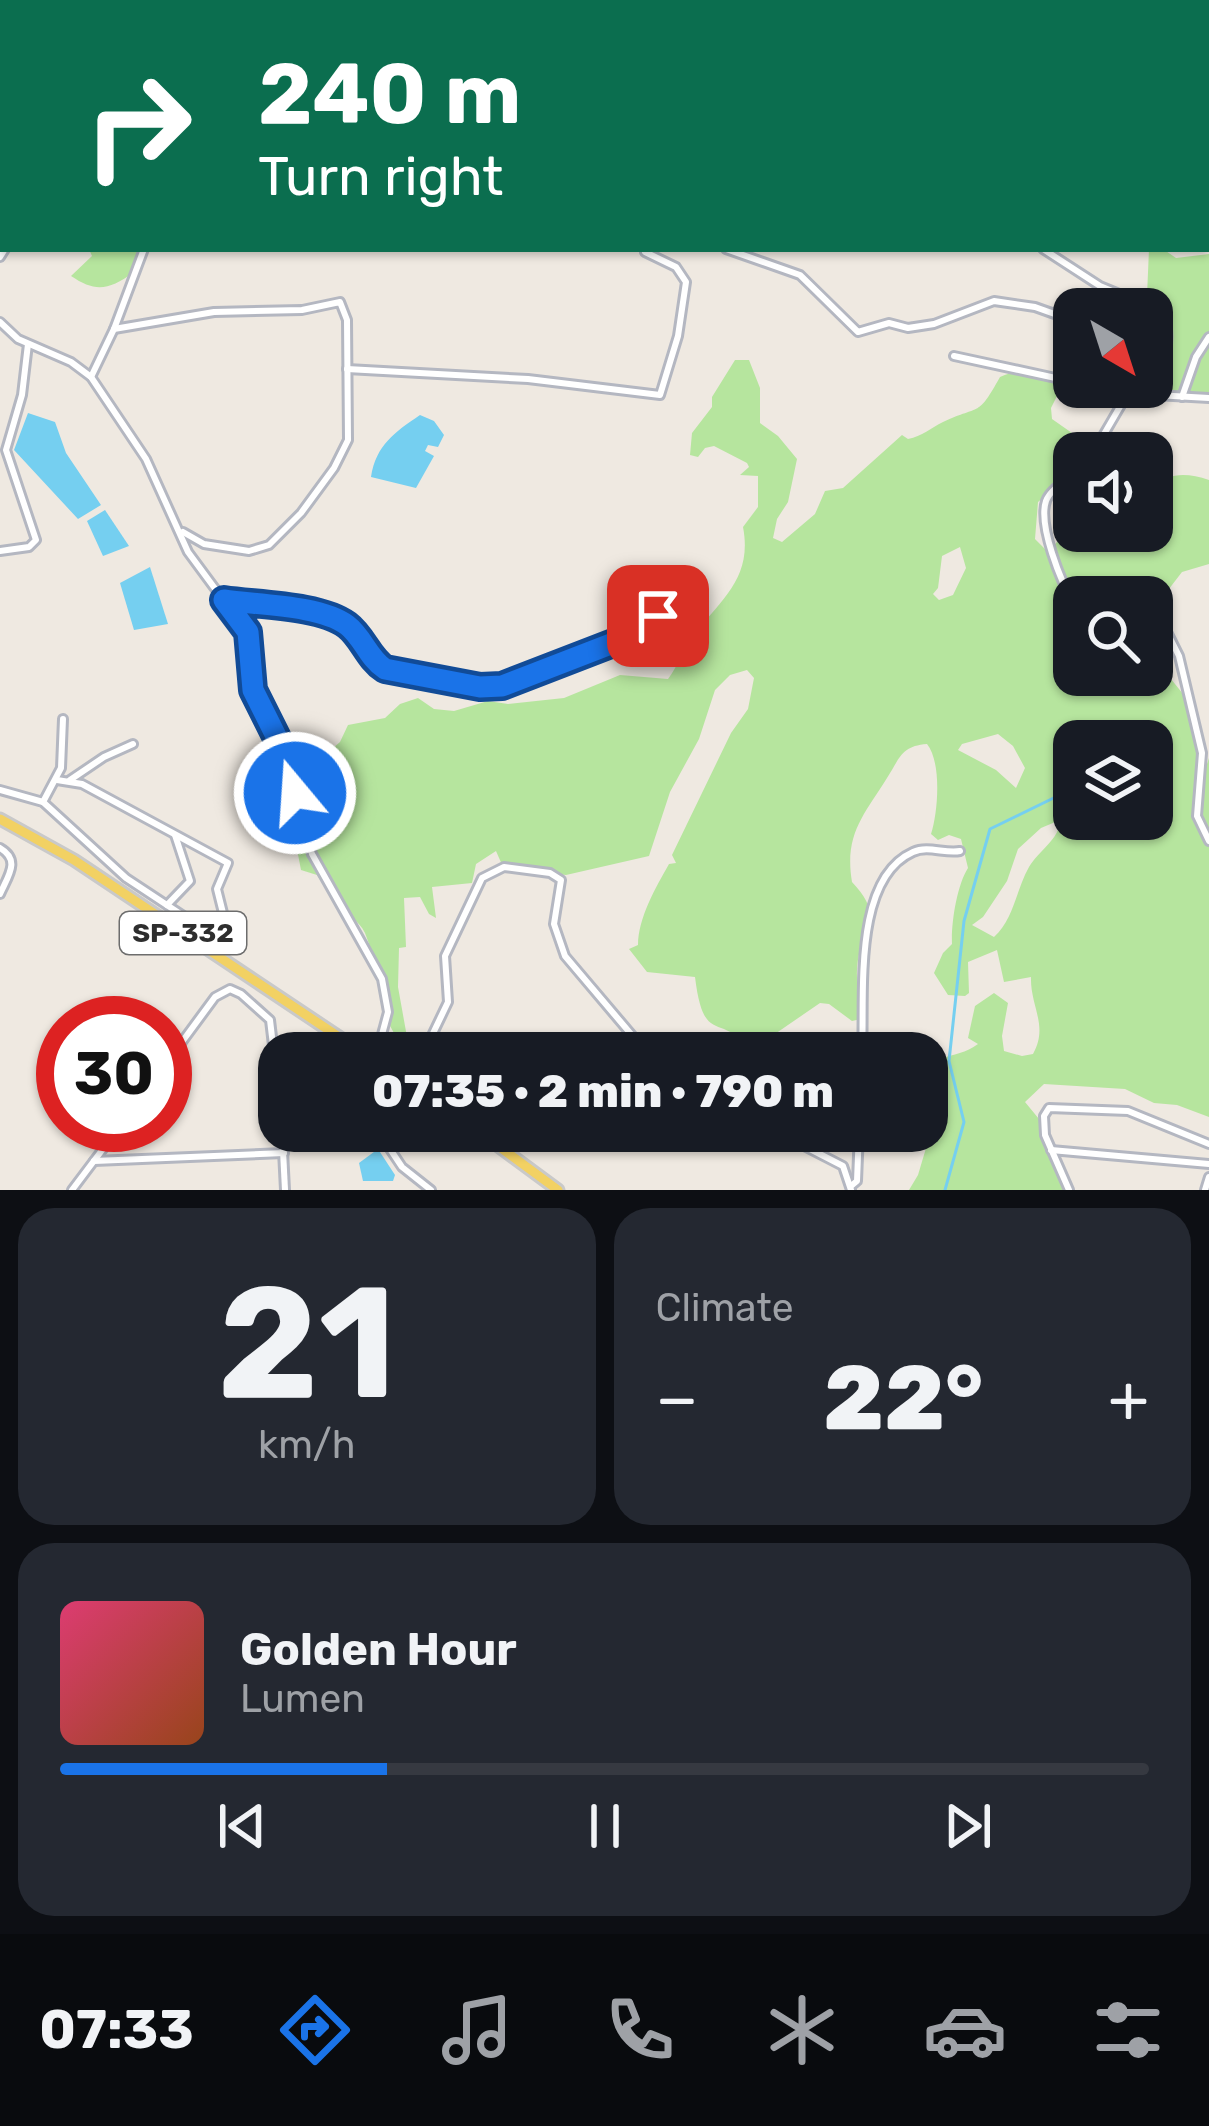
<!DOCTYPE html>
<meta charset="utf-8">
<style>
body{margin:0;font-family:Rubik,sans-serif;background:#242831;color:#f1f3f6;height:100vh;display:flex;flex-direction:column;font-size:45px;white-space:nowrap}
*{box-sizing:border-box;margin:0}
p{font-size:39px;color:#9ea1a6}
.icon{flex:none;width:66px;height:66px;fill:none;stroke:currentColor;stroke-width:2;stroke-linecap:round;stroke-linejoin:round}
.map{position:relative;height:1190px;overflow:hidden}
.side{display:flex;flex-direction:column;gap:18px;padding:18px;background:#0d0f14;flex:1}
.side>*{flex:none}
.banner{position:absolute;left:0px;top:0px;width:1209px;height:252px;box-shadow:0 3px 9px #0004;background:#0b6e4f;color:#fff;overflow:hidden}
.needle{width:78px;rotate:141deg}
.tools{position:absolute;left:1053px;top:288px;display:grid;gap:24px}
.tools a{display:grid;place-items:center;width:120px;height:120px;border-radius:24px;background:#171b24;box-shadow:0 3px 9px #0004;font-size:60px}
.speed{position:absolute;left:36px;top:996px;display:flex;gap:24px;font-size:60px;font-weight:700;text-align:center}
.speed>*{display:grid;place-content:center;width:156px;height:156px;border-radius:50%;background:#171b24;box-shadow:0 3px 9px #0004;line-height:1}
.speed .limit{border:18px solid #d22;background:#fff;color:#111}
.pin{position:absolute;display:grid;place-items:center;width:102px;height:102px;color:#fff;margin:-51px;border-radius:24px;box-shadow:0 6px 18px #0006}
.me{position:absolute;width:132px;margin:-66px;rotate:342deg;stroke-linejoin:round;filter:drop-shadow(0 0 9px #0008)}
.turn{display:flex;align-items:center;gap:42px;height:252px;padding:0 60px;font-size:54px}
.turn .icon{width:156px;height:156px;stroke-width:2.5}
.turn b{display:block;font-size:84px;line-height:102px}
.big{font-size:90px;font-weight:800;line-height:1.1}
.side .tile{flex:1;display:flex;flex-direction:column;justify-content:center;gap:18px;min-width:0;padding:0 42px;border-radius:36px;background:#242831}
.side .dial{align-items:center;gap:0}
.dial b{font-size:156px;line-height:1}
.song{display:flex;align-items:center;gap:36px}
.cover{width:144px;height:144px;border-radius:18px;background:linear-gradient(135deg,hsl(340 70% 55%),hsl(20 70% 35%))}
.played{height:12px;border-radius:6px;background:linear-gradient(90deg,#1a73e8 30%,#363941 30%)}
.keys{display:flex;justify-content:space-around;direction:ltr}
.heat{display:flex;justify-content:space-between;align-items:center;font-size:66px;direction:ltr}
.side .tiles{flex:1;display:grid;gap:18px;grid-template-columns:1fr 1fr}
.tile:last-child{grid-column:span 2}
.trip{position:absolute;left:258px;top:1032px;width:690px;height:120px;border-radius:36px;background:#171b24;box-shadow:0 3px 9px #0004;font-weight:800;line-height:120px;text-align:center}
.tab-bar{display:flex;height:192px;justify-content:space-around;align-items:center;background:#090b0e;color:#9ea1a6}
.tab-bar .icon{width:84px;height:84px}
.tab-bar .on{color:#1a73e8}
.tab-bar b{font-size:54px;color:#f1f3f6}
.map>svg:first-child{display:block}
</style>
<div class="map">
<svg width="1209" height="1190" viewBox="0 0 1209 1190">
<rect width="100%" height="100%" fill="#efe9e1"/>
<g fill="#b6e59e" fill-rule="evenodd">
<path d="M89,249H139L134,272C108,291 95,292 71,276L92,256Z"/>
<path d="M1149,249H1163L1176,258L1209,254V392L1172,395L1160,389L1152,320L1165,328L1166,321L1147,296Z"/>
<path d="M735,360H749L760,388V423L778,436L797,459L788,502L777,519L773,538L782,542L815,514L825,491L843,488L902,435L908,439C922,436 931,428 943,422C982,404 977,418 1000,377C1023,366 1038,373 1059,383L1062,386L1051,408L1052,419L1072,433L1085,450L1084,453H1074V471L1038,502L1035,539L1048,552L1074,523V531H1152V487C1170,472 1187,473 1209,480V564L1182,572L1152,611V597H1074V675H1152V652L1160,653L1171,670V679L1187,699L1201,733L1204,773L1209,758V1117L1177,1105L1154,1103L1125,1089L1044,1084L1025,1102L1039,1119L1065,1190H909L918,1175L932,1128L927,1124C927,1105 919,1068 940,1059C954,1054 966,1053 978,1044L968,1038L975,1006L994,993L1008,1003L1002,1036L1004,1051L1022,1056L1033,1054C1049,1026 1030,1006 1031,977L1004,982L997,950L968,962L969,993L965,996L948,995L934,973L943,953L952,944C951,923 957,885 968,868L961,839L949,835L938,840L931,834C938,812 942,763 927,744C901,746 900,758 887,778C864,815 844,834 852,882C888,920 859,927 857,970C856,987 862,1002 861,1019L852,1021L829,1004L820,1003L772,1036L776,1053H754C720,1009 704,1049 695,977L647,972L629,949L638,945C638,918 656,887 669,864L676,863L672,855L731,733L748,709L754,678L747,670L730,675L715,690L699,739L670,792L649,856L566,875L503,867L496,851L476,864L472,883L432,887L436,918L429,914L420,897L404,898L406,947L399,948L398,987L407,1037H397C376,1010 379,966 365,933C359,920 346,916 342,903L336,904L317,875L301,870L296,844L297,769L310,782L326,774L325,755L340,742L348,725L385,718L400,704L418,698L434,709L454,711L488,701L508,704L564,698L620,675L668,679C678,666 683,650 692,637C720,600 753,579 743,527L758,507V476L740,475L749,467L747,463L714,446L705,448L698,457L690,455L692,433L712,407V397ZM960,547L966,568L953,595L939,600L933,594L938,588L942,556ZM998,734L1013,746L1025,768L1016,788L996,770L958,750L962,744ZM1074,741H1152V819H1074ZM1060,820C1060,839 1039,850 1029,867C1016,890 1014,919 994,937L972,925L983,917L1007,881L1018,849L1041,828Z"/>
</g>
<g fill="#75cff0">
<path d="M28,413L55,422L66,453L101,505L78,519L14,450Z"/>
<path d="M420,415L434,421L444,435L438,447L428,445L425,451L434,456L416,488L371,477C376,445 395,432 420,415Z"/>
<path d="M105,510L129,546L103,556L87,521Z"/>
<path d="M150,567L168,624L134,630L120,583Z"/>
<path d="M378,1149L395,1175L393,1181H363L359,1163Z"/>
</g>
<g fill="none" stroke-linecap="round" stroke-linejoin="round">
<g stroke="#75cff0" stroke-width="3">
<path d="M1133,741L1138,737"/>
<path d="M945,1190L964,1122L949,1061L964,921L990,829L1074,788"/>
</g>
<g stroke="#b4b7c1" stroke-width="12">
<g id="minor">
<path d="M1111,0L1116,3"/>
<path d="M37,3V0"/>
<path d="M573,3L576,0"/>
<path d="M731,3V0"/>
<path d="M1206,22L1209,21"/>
<path d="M0,78L3,79"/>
<path d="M726,249L800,275L858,332L889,323L908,328L934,324L994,301L1035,307L1074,321"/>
<path d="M1043,249L1100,286L1146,305L1164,319C1172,337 1165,366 1152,381"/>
<path d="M0,257L5,249"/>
<path d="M0,322L18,339L71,362L91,377L146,459L188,552L247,632L253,690L282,748L312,854L382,979L388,1012L377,1053"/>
<path d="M114,329L214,312L302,310L340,302L347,320L348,440L334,468L301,513L269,545L249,551L204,544L183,532"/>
<path d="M954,356L1074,382"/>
<path d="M347,369L528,379L660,395L678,336L686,282L676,267L645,252"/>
<path d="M91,377L114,329L144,249"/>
<path d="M1096,387L1120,393L1209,398"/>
<path d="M1182,397L1196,357L1209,337"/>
<path d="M1093,453L1128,393"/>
<path d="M1074,474C1065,481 1050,490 1046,501C1038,525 1061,583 1074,603"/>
<path d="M0,551L29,547L36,540L6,450L22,395L28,344"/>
<path d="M227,601C263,605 319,603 348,626C363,638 368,658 385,669L480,687L502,686L621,640L699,594"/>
<path d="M1152,625L1168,634L1179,656L1202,753L1197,816L1209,841"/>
<path d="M57,780L82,784L228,863L217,889L224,917"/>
<path d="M70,780L104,757L133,744"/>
<path d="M0,790L43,802L126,878L185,917L177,929"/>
<path d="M43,802L61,768L63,719"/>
<path d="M0,848C21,860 8,876 0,894"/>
<path d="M167,905L190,881L175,835"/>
<path d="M384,1037L414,1052L426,1048L448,1002L445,956L482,878L504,867L550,873L561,880L554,924L565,956L647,1053"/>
<path d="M862,1053C865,996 852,879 913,852C928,845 945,854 960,851"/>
<path d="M165,1065L215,997L230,989L241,994L270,1020L279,1096"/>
<path d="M282,1131L285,1190"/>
<path d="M378,1131L402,1167L431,1190"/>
<path d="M775,1131L843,1166L851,1190"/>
<path d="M1051,1150L1209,1164"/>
<path d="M94,1161L284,1153"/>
<path d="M851,1186L857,1181L859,1131"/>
<path d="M72,1190L121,1125"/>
<path d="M1069,1190L1045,1135L1044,1116L1049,1108L1128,1111L1209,1144"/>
<path d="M1205,1190L1209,1177"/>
</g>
</g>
<g stroke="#c9c9c9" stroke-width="15">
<g id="major">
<path d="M0,819L74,860L363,1053"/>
<path d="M478,1131L558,1190"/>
</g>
</g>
<g stroke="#c9c9c9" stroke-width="18">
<path id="highway" d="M1140,3L1144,0"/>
</g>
<use href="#minor" stroke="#fff" stroke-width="6"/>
<use href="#major" stroke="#f2d163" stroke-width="9"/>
<use href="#highway" stroke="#ffa35c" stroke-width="12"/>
</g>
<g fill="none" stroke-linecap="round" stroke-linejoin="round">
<g stroke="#114b97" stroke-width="30">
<path id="route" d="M295,793L282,748L253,690L248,632L224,600C257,605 320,605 347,625C363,637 368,658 385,669L480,687L502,686L621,640L658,616"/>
</g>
<use href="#route" stroke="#1a73e8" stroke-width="21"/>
</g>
<g text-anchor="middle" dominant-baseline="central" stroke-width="9" stroke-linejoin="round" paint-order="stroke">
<rect fill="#fff" stroke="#6d6d6d" stroke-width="3" x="120" y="912" width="126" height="42" rx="9"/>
<g font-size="27" font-weight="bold" fill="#2e2e2e">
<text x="183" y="933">SP-332</text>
</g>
</g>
</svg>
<div class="tools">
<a><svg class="needle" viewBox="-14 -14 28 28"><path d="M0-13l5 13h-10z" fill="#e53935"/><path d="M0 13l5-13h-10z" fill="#9ea1a6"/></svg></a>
<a><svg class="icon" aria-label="sound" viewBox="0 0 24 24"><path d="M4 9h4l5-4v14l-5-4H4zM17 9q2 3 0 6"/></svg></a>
<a><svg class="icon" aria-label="search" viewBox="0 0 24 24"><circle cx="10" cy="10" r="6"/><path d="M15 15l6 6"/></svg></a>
<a><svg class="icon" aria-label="layers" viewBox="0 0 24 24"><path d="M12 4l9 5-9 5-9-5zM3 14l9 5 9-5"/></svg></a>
</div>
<div class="speed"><div class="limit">30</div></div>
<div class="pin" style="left:658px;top:616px;background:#d93025"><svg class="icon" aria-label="arrive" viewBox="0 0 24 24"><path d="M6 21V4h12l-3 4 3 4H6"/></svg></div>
<svg class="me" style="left:295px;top:793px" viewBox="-20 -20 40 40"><circle r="17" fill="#1a73e8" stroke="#fff" stroke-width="3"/><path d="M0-11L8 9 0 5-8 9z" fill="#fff"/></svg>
<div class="trip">07:35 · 2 min · 790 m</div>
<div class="banner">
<div class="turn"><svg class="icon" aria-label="right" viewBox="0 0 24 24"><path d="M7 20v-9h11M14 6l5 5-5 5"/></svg><div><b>240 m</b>Turn right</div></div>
</div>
</div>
<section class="side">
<div class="tiles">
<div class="tile dial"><b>21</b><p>km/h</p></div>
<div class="tile"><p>Climate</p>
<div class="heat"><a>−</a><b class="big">22°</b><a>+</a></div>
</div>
<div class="tile">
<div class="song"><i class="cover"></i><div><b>Golden Hour</b><p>Lumen</p></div></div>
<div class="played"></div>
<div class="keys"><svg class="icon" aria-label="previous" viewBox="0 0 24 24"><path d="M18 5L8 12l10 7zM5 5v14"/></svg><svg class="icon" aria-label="pause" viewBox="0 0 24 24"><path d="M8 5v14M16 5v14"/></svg><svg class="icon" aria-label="next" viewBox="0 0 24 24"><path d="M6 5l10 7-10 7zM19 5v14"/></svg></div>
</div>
</div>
</section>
<nav class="tab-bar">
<b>07:33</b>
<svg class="icon on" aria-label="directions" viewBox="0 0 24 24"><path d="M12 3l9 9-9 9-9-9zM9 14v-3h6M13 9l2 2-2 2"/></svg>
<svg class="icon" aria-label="music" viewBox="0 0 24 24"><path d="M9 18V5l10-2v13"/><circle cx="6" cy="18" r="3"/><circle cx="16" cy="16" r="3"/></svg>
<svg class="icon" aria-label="phone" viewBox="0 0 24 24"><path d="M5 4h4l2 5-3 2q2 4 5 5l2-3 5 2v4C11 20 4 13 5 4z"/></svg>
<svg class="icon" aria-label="climate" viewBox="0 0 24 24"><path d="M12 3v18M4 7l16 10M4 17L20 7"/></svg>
<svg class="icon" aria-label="car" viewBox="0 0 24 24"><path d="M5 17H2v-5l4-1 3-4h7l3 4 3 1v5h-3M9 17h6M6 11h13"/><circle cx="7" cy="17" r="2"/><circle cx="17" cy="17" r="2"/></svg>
<svg class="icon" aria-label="filters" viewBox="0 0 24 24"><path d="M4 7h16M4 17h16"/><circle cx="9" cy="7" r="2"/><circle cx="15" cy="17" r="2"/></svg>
</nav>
